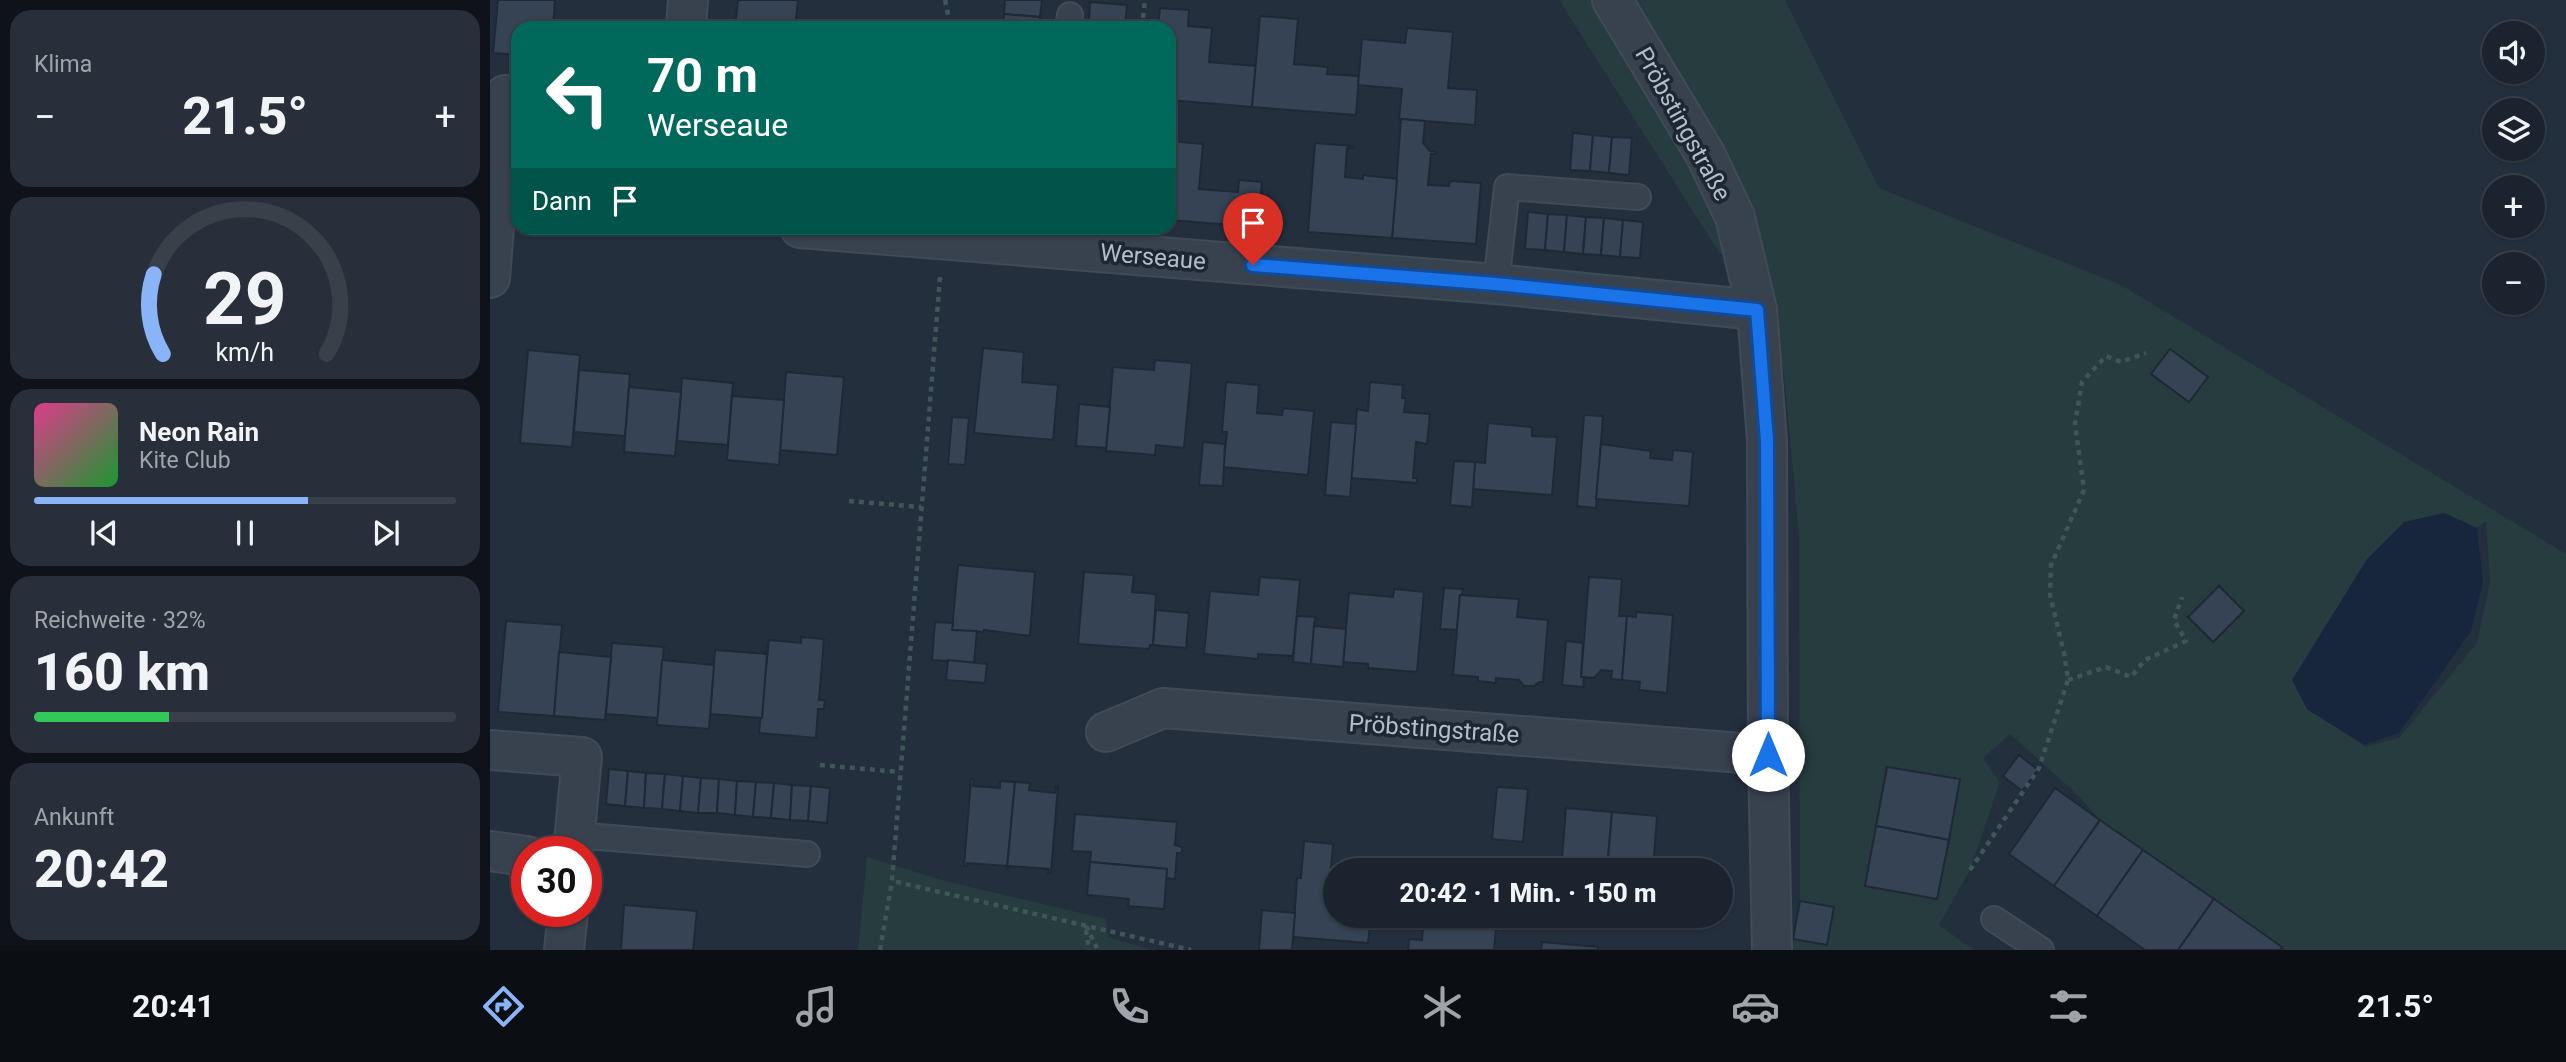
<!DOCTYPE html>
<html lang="de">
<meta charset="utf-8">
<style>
body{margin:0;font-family:Roboto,sans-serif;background:#282f3a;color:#f1f3f6;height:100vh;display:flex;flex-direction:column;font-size:26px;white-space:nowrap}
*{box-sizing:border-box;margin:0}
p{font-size:23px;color:#a0a4aa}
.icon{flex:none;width:38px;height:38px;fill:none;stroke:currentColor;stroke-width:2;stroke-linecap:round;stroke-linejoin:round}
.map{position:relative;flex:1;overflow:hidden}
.side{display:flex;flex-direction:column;gap:10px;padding:10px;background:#0f1319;width:490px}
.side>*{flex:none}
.banner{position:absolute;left:21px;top:21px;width:665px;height:214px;border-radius:21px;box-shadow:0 2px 5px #0004,0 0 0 2px #39404a;background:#00695c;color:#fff;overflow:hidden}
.controls{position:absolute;left:1992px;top:21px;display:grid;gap:14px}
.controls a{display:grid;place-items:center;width:63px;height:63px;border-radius:50%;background:#1b232e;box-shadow:0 2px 5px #0004,0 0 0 2px #39404a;font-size:35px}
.speed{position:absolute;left:21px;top:836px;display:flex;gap:14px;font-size:35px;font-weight:700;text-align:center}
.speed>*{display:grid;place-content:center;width:91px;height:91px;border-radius:50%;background:#1b232e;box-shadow:0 2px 5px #0004,0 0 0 2px #39404a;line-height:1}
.speed .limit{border:10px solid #d22;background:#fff;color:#111}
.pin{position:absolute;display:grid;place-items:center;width:60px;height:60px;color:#fff;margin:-72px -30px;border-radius:50% 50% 50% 0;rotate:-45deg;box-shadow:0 0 7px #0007}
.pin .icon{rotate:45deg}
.me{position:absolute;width:77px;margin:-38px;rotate:0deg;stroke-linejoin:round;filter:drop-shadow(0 0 5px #0008)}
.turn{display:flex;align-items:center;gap:24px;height:147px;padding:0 21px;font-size:32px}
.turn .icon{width:91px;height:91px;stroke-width:2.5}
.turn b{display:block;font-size:49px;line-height:60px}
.then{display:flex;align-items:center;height:66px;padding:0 21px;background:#0003;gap:14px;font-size:26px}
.big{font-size:52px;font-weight:800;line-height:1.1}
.side .card{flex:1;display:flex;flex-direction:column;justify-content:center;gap:10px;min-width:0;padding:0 24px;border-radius:21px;background:#282f3a}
.side .dial{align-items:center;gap:0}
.dial svg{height:182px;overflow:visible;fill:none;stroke:#39404a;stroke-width:7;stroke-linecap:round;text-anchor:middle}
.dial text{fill:#f1f3f6;stroke:none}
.song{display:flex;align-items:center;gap:21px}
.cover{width:84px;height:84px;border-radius:10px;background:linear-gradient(135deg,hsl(330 70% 55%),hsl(130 70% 35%))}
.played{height:7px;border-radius:4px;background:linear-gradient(90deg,#8ab4f8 65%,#39404a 65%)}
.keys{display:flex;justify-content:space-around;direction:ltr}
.heat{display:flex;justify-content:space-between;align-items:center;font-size:38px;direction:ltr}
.charge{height:10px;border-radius:5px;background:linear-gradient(90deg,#34c759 32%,#39404a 0)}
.trip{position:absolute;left:833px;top:858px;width:410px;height:70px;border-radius:35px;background:#1b232e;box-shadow:0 2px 5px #0004,0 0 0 2px #39404a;font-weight:800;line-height:70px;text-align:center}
.menu{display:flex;height:112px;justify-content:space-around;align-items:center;background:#0b0e12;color:#a0a4aa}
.menu .icon{width:49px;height:49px}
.menu .selected{color:#8ab4f8}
.menu b{font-size:32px;color:#f1f3f6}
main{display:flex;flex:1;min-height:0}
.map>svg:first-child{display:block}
</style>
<main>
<section class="side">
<div class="card"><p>Klima</p>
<div class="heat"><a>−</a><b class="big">21.5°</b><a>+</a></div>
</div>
<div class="card dial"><svg viewBox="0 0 100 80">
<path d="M14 69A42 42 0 1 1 86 69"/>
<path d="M14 69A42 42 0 0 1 10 34" stroke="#8ab4f8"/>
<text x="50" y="56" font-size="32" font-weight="700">29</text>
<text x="50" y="72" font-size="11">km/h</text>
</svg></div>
<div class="card">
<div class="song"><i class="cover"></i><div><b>Neon Rain</b><p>Kite Club</p></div></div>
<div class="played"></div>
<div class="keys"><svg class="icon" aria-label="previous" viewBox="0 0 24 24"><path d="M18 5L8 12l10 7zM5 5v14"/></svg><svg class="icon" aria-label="pause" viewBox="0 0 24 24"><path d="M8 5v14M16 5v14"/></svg><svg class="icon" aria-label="next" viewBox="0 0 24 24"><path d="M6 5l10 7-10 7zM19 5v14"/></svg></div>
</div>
<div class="card"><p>Reichweite · 32%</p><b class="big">160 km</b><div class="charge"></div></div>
<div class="card"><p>Ankunft</p><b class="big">20:42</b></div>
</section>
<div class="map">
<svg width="2076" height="950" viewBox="0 0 2076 950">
<rect width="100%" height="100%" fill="#242f3e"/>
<g fill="#263c3f" fill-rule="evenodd">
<path d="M1069,0H1295L1389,188L1631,285L2076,554V950H1796L1610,820L1589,796L1520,734L1493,758L1510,782L1480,870L1449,925L1484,950H1303V939L1337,944L1344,908L1310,901L1309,535L1294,375L1268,255L1230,254ZM1954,513L1987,528L1996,521L2000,582L1987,643L1909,738L1873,747L1874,745L1817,709ZM1729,587L1754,612L1723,642L1698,617Z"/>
<path d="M377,857L455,881L616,919L618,937L661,950H368Z"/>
</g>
<path fill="#17263c" d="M1954,513L1987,528L1993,581L1981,631L1909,733L1874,745L1817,709L1802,680L1877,559L1914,522Z"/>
<g fill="#364354" stroke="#1f2835" stroke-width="2">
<path d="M8,0H65L63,28H28V55L3,53Z"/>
<path d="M248,0H308L305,28H245Z"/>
<path d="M515,0H552L550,17L514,14Z"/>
<path d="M600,2L637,5L635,25L599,21Z"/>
<path d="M670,8L699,10L698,26L722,28L719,62L766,66L762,107L679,100V28H668Z"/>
<path d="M514,14L550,17L549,28H513Z"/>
<path d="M770,16L808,19L804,64L838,67L837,74L869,76L866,115L762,107Z"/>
<path d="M599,21L635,25V28H598Z"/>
<path d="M917,28L963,32L958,88L987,90L985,125L909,119L912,89L868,85L872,39L915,43Z"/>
<path d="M911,119L935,121L933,143L940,151L947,152L946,154H941L938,185L959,186L960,181L991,183L986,244L902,238Z"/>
<path d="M679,132H682L681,141L713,144L709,189L748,192L749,180L772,182L768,227L679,220Z"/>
<path d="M1083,133L1103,135L1100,171L1080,170Z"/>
<path d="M1103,135L1122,137L1119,173L1100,171Z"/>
<path d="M1122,137L1142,138L1139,175L1119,173Z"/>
<path d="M825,143L863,146V148H857L855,177L873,179V175L907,179L902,238L818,232Z"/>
<path d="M1038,212L1058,214L1055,250L1035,249Z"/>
<path d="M1058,214L1077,215L1074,252L1055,250Z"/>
<path d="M1077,215L1096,217L1093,254L1074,252Z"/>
<path d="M1096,217L1114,218L1111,255L1093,254Z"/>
<path d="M1114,218L1133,220L1130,257L1111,255Z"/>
<path d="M1133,220L1153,222L1150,258L1130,257Z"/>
<path d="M493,348L534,352L532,382L568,385L563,440L484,433Z"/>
<path d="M1680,349L1718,377L1699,402L1661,374Z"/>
<path d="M38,350L90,355L82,447L30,443Z"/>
<path d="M665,360L702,363L694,448L666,445L665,455L616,451L623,367L664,370Z"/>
<path d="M89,370L140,374L135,436L84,432Z"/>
<path d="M296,372L354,377L347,455L290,450Z"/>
<path d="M192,378L243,383L238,445L187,441Z"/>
<path d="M736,382L769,385L767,413L792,415L793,408L824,411L818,475L733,467L737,432H732Z"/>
<path d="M880,382L913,385L912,398H916L914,412L940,414L937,444L926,442L923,478H927V483L861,478L867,409L878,411Z"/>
<path d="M139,387L191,392L185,456L134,452Z"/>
<path d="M242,396L294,400L289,465L237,460Z"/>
<path d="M589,404L620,407L616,448L586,446Z"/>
<path d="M1094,415L1113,416L1106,508L1087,506Z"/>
<path d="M462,417L479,418L475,465L458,464Z"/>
<path d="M841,422L866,424L860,497L835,495Z"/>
<path d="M998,423L1042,427V436L1067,437L1062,495L982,489L985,462L995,463Z"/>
<path d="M713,442L735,444L733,486L709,485Z"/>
<path d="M1111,444L1161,451L1160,458L1182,460L1183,450L1203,452L1199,506L1106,499Z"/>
<path d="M964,461L985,462L982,507L960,505Z"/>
<path d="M468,565L545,572L540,636L494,630V632L462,630Z"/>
<path d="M594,572L644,575L642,592L666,594L663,645H660L659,649L588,644Z"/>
<path d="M770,577L810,580L803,656L768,654V659L714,654L720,591L768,595Z"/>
<path d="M1099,577L1132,579L1129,616H1137L1132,680L1121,679L1122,671L1111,670L1104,678L1091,677Z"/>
<path d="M1729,586L1754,611L1723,642L1698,617Z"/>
<path d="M954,588L973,589L972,595H970L967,630L950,629Z"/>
<path d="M904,589L934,592L927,672L878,668V664L853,662L859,593L903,597Z"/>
<path d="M970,595L1029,599L1027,617L1058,620L1053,682H1049L1044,686H1034L1029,680L1006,678V683L988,681V677L963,675Z"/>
<path d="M666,610L699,613L696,648L663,645Z"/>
<path d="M1146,612L1183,615L1177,693L1149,690L1150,682L1132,680L1137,616L1146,617Z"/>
<path d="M807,616L825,617L821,664L803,662Z"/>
<path d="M16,621L72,625L64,716L8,712Z"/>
<path d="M445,622L463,623L462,630L487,631L484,663L442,660Z"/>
<path d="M824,626L856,629L853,667L821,664Z"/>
<path d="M311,637L334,639L329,700H335L334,709H328L326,738L269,733L279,640L311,643Z"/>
<path d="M1076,641L1093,643L1091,677H1094L1093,687L1072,685Z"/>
<path d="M122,643L174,647L168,718L116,714Z"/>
<path d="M278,643L272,718L220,714L225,650L276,654Z"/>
<path d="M69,652L121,657L115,720L64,716Z"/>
<path d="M172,660L224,665L219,729L167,725Z"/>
<path d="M458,660L497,664L495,683L456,680Z"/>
<path d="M1529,755L1548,770L1532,791L1513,776Z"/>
<path d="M1397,767L1470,779L1459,840L1386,826Z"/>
<path d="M119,769L138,771L135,806L116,804Z"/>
<path d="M138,771L156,773L154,808L135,806Z"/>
<path d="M156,773L175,774L172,809L154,808Z"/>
<path d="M175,774L193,776L190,811L172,809Z"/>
<path d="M193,776L211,778L208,813L190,811Z"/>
<path d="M211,778L229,779L227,813H208Z"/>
<path d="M229,779L247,781L245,815L227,813Z"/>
<path d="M481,779H484L483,786L510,788V781L525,782L517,869V866L477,863V866H474Z"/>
<path d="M247,781L266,782L263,817L245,815Z"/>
<path d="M266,782L284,783L281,818L263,817Z"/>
<path d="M525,782L540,783L539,790L565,793L566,786H568L561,873L558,874L559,869L519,866L517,869Z"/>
<path d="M284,783L302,785L300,820L281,818Z"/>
<path d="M302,785L321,786L318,821L300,820Z"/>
<path d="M321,786L340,788L337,823L318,821Z"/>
<path d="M1007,787L1038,789L1033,842L1002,839Z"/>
<path d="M1565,788L1610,820L1564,886L1519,854Z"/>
<path d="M1076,808L1122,812L1117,870H1071Z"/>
<path d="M1122,812L1167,816L1163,870H1117Z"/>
<path d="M585,814L687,822L685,845L692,847V853H687L685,879L676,878L677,869L600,862L601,852L582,851Z"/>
<path d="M1610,820L1653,850L1607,916L1564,886Z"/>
<path d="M1386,826L1459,840L1447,899L1375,886Z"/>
<path d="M814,841L843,844L840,881L845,882V915H881L878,943L803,937L807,878H811Z"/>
<path d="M1653,850L1724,899L1688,950H1655L1607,916Z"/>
<path d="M600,862L677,869L674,909L638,906L639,899L597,895Z"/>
<path d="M1724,899L1792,947L1790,950H1688Z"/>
<path d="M1310,901L1344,907L1337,945L1303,939Z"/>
<path d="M134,905L207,911L203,950H131Z"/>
<path d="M772,910L805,913L802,950H769Z"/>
<path d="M934,915L1007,916L1004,950H918L919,939L932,940Z"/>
<path d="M1052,942L1108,947V950H1051Z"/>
</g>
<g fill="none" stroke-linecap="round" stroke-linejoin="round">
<g stroke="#414a57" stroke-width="28">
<g id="lane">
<path d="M578,28L580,15"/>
<path d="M1006,284L1017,187L1148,197"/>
<path d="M85,835L317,854"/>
<path d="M1504,919L1551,950"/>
</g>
</g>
<g stroke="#414a57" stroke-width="42">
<g id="street">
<path d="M1122,0L1215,154L1245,217L1267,310L1277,441L1278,755L1282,950"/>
<path d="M196,28L198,0"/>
<path d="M6,202L15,95L28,96"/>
<path d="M310,228L1006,284L1267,310"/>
<path d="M0,278L6,202L28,204"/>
<path d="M616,732L673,708L1278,755"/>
<path d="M0,750L92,757L83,852"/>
<path d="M0,851L37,856"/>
<path d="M74,950L78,912"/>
</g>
</g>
<g stroke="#3f5557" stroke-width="4.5" stroke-dasharray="5 5" stroke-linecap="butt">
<path d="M455,0L461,28"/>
<path d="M652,28L655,0"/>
<path d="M450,277L402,881L701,950"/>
<path d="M359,501L431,507"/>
<path d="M1578,680L1616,667L1641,677L1655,660L1696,641L1684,620L1692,597"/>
<path d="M330,765L410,772"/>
<path d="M1480,870L1549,768L1578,680L1574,653L1560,595L1561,565L1594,490L1585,424L1592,382L1616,356L1631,362L1656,353"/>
<path d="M596,926L608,950"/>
<path d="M596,930L599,950"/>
<path d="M390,950L402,881"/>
</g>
<use href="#lane" stroke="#38414e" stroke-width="24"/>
<use href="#street" stroke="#38414e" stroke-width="38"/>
</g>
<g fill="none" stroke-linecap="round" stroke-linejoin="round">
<g stroke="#114b97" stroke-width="18">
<path id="route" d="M763,265L1006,284L1267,310L1277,441L1278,755"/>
</g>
<use href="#route" stroke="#1a73e8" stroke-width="12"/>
</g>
<g text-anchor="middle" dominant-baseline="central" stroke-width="7" stroke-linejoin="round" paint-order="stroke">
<g font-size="24" fill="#b4bcc9" stroke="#1d2633">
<text transform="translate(1193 124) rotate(61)">Pröbstingstraße</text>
<text transform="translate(663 257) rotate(5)">Werseaue</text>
<text transform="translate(944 729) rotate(4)">Pröbstingstraße</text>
</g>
</g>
</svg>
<div class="controls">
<a><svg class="icon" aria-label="sound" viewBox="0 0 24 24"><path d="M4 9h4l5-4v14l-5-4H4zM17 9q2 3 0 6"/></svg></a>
<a><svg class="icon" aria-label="layers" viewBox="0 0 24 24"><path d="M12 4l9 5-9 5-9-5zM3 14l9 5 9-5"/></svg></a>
<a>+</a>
<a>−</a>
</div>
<div class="speed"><div class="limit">30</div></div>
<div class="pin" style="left:763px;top:265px;background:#d93025"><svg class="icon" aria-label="arrive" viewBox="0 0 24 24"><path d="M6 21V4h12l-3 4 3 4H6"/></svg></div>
<svg class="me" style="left:1278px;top:755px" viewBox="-20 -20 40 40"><circle r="19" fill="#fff"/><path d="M0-13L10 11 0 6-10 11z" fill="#1a73e8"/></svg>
<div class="trip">20:42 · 1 Min. · 150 m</div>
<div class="banner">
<div class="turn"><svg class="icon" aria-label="left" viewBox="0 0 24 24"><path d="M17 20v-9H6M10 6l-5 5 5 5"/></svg><div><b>70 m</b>Werseaue</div></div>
<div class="then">Dann<svg class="icon" aria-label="arrive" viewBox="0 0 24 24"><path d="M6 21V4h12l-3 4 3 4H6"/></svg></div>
</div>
</div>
</main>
<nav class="menu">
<b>20:41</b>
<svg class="icon selected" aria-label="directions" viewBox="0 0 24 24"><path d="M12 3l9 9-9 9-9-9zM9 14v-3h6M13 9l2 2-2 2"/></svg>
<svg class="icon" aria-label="music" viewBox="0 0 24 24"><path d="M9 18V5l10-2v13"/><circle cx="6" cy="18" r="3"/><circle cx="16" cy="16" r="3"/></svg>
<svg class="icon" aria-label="phone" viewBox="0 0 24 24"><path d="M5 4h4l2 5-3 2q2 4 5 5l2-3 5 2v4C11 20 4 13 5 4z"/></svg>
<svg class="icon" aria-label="climate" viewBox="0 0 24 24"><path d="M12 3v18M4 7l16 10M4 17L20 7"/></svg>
<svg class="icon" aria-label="car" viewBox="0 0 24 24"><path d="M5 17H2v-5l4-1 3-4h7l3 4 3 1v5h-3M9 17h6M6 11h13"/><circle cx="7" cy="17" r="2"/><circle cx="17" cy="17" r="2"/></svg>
<svg class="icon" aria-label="filters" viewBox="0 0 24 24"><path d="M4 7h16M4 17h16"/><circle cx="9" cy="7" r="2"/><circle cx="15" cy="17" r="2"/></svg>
<b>21.5°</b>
</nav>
